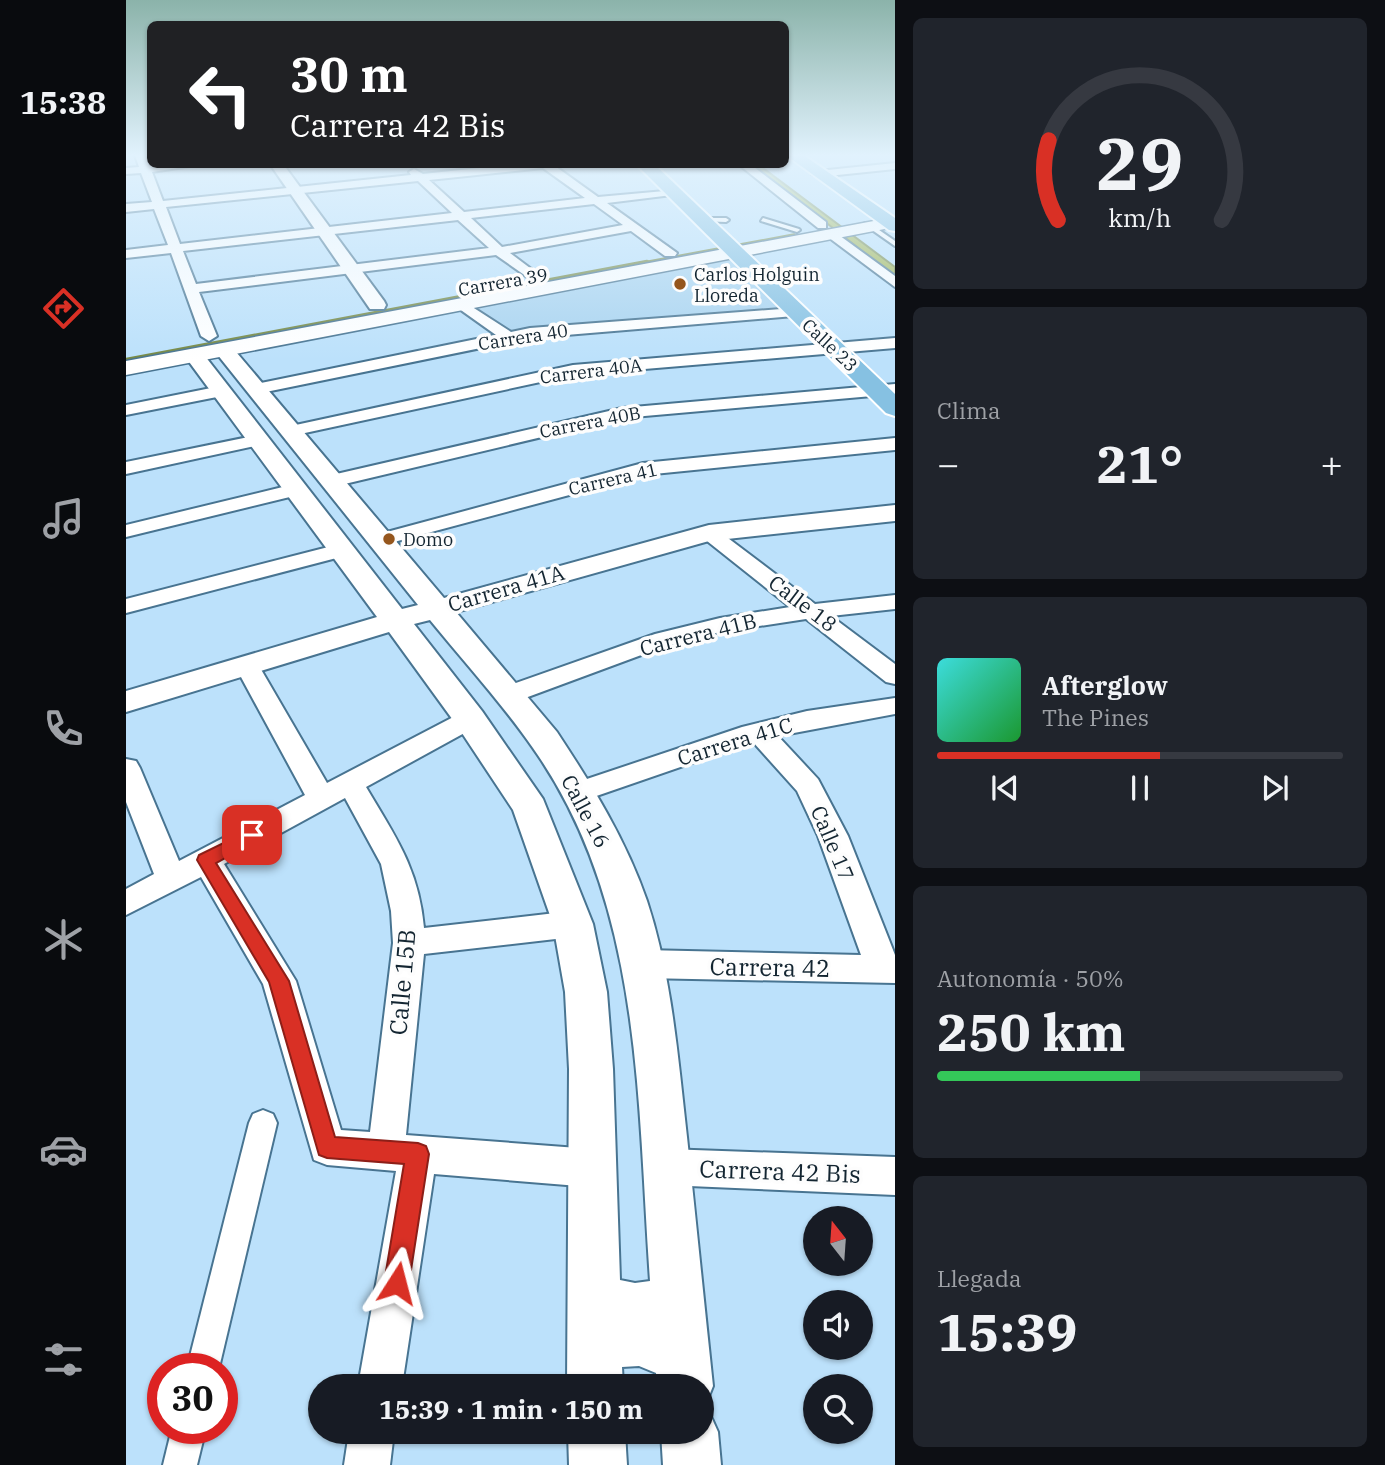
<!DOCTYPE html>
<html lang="es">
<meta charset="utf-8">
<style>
body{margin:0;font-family:"IBM Plex Serif",serif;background:#20242c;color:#f1f3f6;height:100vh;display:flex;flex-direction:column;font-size:26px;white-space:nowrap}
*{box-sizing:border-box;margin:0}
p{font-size:23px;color:#9ea1a6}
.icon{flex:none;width:38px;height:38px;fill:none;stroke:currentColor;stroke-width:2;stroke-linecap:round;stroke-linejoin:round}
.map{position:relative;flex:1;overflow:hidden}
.side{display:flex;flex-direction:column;gap:18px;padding:18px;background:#0d0f14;width:490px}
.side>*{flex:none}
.hud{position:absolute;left:21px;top:21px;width:642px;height:147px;border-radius:10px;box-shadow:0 2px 5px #0004;background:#202124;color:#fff;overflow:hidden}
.needle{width:46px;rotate:343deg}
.controls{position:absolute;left:677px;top:1206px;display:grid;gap:14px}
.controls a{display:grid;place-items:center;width:70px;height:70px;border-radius:50%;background:#171b24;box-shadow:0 2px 5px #0004;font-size:35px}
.speed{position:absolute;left:21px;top:1353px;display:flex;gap:14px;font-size:35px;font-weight:700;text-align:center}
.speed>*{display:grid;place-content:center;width:91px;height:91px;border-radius:50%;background:#171b24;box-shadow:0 2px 5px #0004;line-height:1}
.speed .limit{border:10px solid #d22;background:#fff;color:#111}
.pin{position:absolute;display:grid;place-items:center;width:60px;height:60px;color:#fff;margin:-30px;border-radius:14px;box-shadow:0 4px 10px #0006}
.me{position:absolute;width:77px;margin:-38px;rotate:9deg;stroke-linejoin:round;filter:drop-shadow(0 0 5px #0008)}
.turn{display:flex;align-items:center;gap:24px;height:147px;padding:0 28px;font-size:32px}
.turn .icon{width:91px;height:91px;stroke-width:2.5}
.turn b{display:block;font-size:49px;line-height:60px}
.big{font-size:52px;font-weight:700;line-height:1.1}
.side .widget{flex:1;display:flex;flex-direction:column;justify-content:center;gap:10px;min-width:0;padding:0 24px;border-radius:10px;background:#20242c}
.side .dial{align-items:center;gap:0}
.dial svg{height:182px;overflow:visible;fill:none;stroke:#363941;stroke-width:7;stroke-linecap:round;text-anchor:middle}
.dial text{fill:#f1f3f6;stroke:none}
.song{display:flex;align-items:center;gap:21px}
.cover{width:84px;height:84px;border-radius:10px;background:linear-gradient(135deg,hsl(180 70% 55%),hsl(130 70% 35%))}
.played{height:7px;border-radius:4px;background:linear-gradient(90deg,#d93025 55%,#363941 55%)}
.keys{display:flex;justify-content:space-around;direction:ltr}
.heat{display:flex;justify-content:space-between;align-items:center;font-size:38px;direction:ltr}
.charge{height:10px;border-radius:5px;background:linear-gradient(90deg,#34c759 50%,#363941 0)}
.trip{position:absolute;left:182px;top:1374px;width:406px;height:70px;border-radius:35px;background:#171b24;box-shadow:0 2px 5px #0004;font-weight:700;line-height:70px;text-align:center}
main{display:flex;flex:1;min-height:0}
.menu{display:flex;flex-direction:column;width:126px;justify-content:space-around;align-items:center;background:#090b0e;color:#9ea1a6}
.menu .icon{width:49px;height:49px}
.menu .on{color:#d93025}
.menu b{font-size:32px;color:#f1f3f6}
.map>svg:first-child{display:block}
</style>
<main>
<nav class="menu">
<b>15:38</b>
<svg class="icon on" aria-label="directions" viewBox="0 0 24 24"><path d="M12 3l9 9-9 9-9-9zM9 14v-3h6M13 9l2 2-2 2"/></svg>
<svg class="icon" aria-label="music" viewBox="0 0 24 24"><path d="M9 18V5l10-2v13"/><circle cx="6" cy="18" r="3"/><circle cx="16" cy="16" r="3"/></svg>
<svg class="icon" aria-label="phone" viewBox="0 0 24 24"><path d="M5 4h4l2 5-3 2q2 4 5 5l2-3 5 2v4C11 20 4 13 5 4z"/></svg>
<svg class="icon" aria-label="climate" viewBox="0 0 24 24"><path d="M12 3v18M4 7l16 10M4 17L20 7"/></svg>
<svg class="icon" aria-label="car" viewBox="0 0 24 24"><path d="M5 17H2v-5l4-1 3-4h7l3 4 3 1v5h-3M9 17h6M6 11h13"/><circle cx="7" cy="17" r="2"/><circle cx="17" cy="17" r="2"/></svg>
<svg class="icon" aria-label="filters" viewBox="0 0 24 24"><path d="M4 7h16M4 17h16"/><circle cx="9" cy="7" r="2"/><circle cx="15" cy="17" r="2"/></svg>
</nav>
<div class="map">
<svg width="769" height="1465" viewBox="0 0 769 1465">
<rect width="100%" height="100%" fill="#bce1fb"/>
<path fill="#aad4f0" d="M605,260L653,308L403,327L377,332L349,309Z"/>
<path fill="#9fb24c" stroke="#758844" stroke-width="2" d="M627,165H633L769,267V277Z"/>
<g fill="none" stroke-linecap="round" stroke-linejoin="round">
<path stroke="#758844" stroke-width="3.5" d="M512,264L668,235"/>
<path stroke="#758844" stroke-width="4.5" d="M0,360L521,262"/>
<g stroke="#487491" stroke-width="4">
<g id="service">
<path d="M576,218H600L603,220L600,222L574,221Z"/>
<path d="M637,218L673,229L674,230L671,232L635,221Z"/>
<path d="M739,223H743L769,241V246L739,225Z"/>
</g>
</g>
<g stroke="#487491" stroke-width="4">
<g id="pedestrian">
<path d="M137,1110L147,1114L151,1123L93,1368H61L123,1123L127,1114Z"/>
<path d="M46,1428H80L71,1465H37Z"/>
</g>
</g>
<g stroke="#487491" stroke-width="4">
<g id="minor">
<path d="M9,155H19L23,166L78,164L26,172L37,201L285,175L283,172L288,169L297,174L392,164H426L472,197L550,190V194L546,195L481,203L551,253L549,256H539L505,231L384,253L412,274L414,277L407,281L370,255L73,292L91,336L83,341L75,336L45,253L0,258V250L42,245L28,209L0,212V204L26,202L15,173L0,174V168L13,167ZM417,168L459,198L338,212L303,180ZM292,181L326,213L54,244L40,207ZM468,204L497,225L376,247L345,218ZM332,220L363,248L70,284L57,251Z"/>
<path d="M769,163V169L692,177L686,174L692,171Z"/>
<path d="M612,164H624L700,222V228H692Z"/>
<path d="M706,230L769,276V287L702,237L700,234Z"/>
<path d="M337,301L385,332L404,328L668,308L675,312L668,316L404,338L130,394L122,389L130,384L370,335L332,308L330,305Z"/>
<path d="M769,338V348L447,375L165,436L156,431L165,426L447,365Z"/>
<path d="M769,384V394L496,418L206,487L196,481L206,475L496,408Z"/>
<path d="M95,386L103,391L101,395L0,415V405Z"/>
<path d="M132,435L141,440L138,444L0,474V462Z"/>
<path d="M769,438V450L518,475L253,546L246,544L242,540L246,536L517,463Z"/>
<path d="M169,484L176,486L179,490L176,494L0,537V525Z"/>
<path d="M583,527L590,529L689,604L769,595V609L705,616L769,664V684L760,682L680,619L594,632L545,644L391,701L382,703L373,701L369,695L373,689L529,634L594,618L664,607L576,537L573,533L576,529Z"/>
<path d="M214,544L222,545L225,550L222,555L0,613V599Z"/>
<path d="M121,658L130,661L133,666L201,783L335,713L344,710L353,713L357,719L353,725L240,787C269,836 293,869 298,928L447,911L458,915L463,924L458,933L447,937L298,954L280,1135L465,1149L478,1155L484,1168L478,1181L465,1187L308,1174L276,1386H232L270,1171L201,1165L188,1160L137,984L75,877L0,915V889L28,874L0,802V759L10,761L14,768L53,861L179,795L109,666L112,661ZM219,798L255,864L265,911L267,943L244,1132L215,1130L170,981L98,864Z"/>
<path d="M769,698V714L652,736L692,779L722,836L769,955V983L518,978L506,974L502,964L506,954L518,950L735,955L692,836L671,791L627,742L453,802L443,799L439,792L443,785L616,727L681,711Z"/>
<path d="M540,1149L769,1157V1195L540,1185L527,1180L521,1167L527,1154Z"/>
<path d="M223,1432H268L264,1465H218Z"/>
</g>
</g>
<g stroke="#487491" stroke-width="4">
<g id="tertiary">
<path d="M144,164H157L258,301L260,305L258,309H244Z"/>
<path d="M98,344L105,346L318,598L583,525L769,505V521L583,541L330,612L431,732C466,785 500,840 521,901C546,977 552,1058 561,1137C570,1220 578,1303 587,1386L579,1406L576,1407V1386H531L530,1373L513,1366L496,1367L497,1386H441L443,1069L439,992L427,924L387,810L332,727L263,632L0,712V691L251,617L61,359L58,355L61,351H75L276,609L292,605L91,354L88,350L91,346ZM304,620C338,662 376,703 407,748C517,904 511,1099 524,1281L509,1283L494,1280L487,1069L481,992L467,924L417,799L356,711L288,624Z"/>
<path d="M576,1409L583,1412L592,1432L595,1465H537L535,1432H576Z"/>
<path d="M442,1432H499L501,1465H443Z"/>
</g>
</g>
<g stroke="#487491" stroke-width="3">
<path id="secondary" d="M769,217V227L0,375V361Z"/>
</g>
<g stroke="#fff" stroke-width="4">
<g id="primary">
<path d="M660,155H677L769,218V231L763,230Z"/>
<path d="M510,164H528L769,394V416L760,413Z"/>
</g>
</g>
<use href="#service" fill="#fff" fill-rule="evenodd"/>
<use href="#pedestrian" fill="#fff" fill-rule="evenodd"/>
<use href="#minor" fill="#fff" fill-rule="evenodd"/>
<use href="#tertiary" fill="#fff" fill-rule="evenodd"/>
<use href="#secondary" fill="#fff" fill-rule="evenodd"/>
<use href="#primary" fill="#86c1e2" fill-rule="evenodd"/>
</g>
<linearGradient id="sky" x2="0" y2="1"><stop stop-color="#8bb3aa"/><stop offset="0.43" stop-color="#e1f2fd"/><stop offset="1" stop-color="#e1f2fd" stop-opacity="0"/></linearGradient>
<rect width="769" height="360" fill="url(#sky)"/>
<path fill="#d93025" stroke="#8d1f18" stroke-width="2" d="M126,829L132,831L135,835L132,840L90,863L163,981L209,1137L292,1143L300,1146L303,1154L283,1283L279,1292L271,1295L262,1292L258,1283L278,1164L201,1158L193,1155L143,982L71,860L73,855Z"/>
<g fill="#95561d" stroke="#fdfdfd" stroke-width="2.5">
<circle cx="554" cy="284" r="7"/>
<circle cx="263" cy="539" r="7"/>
</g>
<g text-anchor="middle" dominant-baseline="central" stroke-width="7" stroke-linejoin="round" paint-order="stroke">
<g font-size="18" fill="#132531" stroke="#fdfdfd" text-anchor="start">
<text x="568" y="274">Carlos Holguin<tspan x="568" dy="21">Lloreda</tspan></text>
<text x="277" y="539">Domo</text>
</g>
<g font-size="18" fill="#132531" stroke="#fdfdfd">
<text transform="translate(377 282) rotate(-10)">Carrera 39</text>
<text transform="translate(397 337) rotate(-9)">Carrera 40</text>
<text transform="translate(704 345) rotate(43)">Calle 23</text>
<text transform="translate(465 371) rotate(-7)">Carrera 40A</text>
<text transform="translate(464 422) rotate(-11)">Carrera 40B</text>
<text transform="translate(487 479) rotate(-13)">Carrera 41</text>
</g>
<g font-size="21" fill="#132531" stroke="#fdfdfd">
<text transform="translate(380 588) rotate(-16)">Carrera 41A</text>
<text transform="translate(677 603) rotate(37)">Calle 18</text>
<text transform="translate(572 634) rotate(-14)">Carrera 41B</text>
<text transform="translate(609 741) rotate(-17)">Carrera 41C</text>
<text transform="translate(460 811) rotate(62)">Calle 16</text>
<text transform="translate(707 843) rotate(67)">Calle 17</text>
</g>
<g font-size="24" fill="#132531" stroke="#fdfdfd">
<text transform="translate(644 967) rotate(1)">Carrera 42</text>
<text transform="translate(276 982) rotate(-85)">Calle 15B</text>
<text transform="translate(654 1171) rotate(2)">Carrera 42 Bis</text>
</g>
</g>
</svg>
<div class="controls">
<a><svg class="needle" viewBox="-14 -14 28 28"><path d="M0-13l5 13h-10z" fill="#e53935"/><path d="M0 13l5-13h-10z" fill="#9ea1a6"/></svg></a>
<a><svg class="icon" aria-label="sound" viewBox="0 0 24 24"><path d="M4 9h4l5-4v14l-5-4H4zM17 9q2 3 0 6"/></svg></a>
<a><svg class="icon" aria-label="search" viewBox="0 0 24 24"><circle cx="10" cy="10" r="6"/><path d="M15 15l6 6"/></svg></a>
</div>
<div class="speed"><div class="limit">30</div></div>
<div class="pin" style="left:126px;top:835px;background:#d93025"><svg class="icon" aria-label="arrive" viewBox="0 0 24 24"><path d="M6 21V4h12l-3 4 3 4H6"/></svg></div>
<svg class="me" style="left:271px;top:1283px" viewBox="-20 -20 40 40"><path d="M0-17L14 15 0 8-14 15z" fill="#d93025" stroke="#fff" stroke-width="4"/></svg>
<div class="trip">15:39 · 1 min · 150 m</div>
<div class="hud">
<div class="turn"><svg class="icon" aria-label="left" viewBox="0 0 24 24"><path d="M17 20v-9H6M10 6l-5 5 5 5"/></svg><div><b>30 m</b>Carrera 42 Bis</div></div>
</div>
</div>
<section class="side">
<div class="widget dial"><svg viewBox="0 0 100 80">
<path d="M14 69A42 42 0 1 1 86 69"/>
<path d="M14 69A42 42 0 0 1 10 34" stroke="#d93025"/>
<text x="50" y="56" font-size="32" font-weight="700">29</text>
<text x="50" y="72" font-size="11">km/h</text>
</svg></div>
<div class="widget"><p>Clima</p>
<div class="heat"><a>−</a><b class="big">21°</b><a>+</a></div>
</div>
<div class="widget">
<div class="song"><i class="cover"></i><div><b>Afterglow</b><p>The Pines</p></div></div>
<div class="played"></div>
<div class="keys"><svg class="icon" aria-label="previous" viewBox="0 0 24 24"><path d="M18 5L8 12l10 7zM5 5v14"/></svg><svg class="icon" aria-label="pause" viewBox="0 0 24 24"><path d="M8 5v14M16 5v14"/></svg><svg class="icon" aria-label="next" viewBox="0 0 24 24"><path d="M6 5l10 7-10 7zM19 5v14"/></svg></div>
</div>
<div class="widget"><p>Autonomía · 50%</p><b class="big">250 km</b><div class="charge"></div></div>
<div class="widget"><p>Llegada</p><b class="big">15:39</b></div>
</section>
</main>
